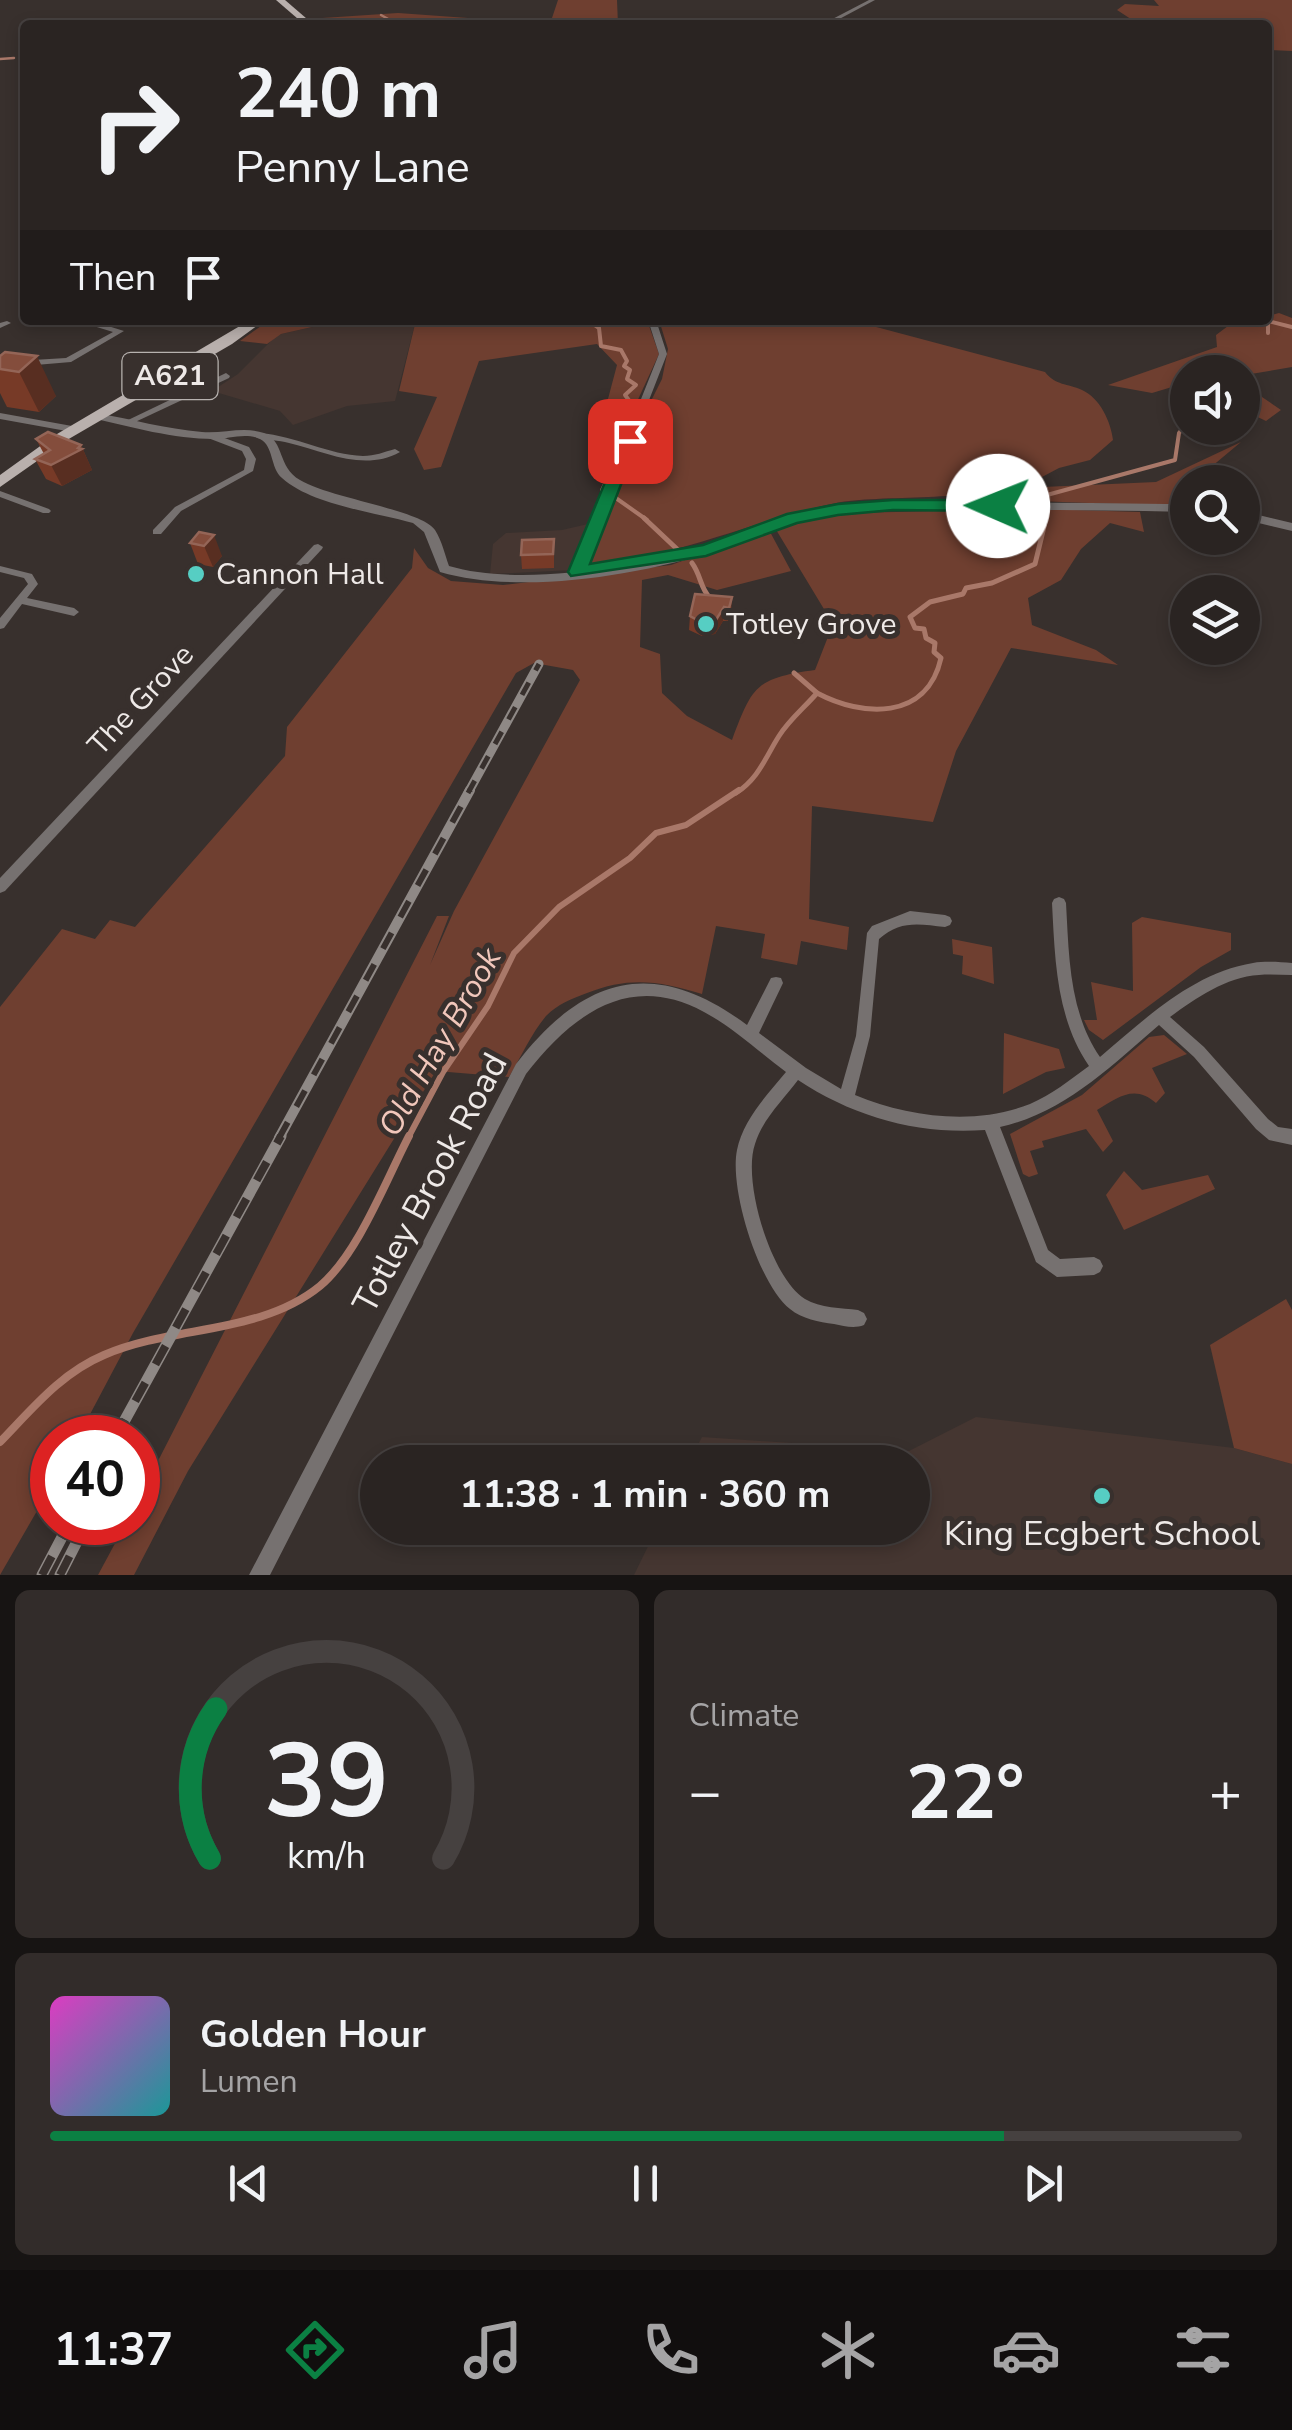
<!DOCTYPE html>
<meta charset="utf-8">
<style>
body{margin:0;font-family:"Nunito Sans",sans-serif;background:#322c2a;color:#f1f3f6;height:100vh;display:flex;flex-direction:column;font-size:38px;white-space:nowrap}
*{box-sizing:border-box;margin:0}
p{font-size:32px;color:#a5a4a5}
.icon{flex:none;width:55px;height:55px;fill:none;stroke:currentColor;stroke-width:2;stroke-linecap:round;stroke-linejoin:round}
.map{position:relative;height:1575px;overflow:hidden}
.side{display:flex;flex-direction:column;gap:15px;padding:15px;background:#171413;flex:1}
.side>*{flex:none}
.top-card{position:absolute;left:20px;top:20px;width:1252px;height:305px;border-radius:10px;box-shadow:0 5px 15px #0003,0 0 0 2px #464140;background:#2a2422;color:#f1f3f6;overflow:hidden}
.fabs{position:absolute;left:1170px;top:355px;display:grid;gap:20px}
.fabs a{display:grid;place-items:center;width:90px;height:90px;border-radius:50%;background:#2a2422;box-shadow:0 5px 15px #0003,0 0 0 2px #464140;font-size:50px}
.speed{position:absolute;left:30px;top:1415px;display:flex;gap:20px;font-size:50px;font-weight:700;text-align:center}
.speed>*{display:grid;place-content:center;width:130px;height:130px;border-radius:50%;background:#2a2422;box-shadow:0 5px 15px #0003,0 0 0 2px #464140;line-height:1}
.speed .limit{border:15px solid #d22;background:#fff;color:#111}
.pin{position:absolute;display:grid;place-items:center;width:85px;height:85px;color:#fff;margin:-42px;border-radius:20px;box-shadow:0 5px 15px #0006}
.me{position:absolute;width:110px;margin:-55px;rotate:271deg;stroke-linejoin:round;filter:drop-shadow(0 0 8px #0008)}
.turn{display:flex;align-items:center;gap:35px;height:210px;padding:0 50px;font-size:45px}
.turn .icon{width:130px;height:130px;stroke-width:2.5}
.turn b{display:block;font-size:70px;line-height:85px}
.then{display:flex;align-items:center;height:95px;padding:0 50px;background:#0003;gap:20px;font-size:38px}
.big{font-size:75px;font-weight:700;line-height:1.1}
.side .tile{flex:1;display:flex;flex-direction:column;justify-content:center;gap:15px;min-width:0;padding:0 35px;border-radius:15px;background:#322c2a}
.side .dial{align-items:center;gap:0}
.dial svg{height:260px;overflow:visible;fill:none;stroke:#464140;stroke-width:7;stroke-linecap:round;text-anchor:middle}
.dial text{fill:#f1f3f6;stroke:none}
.song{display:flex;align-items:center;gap:30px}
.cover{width:120px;height:120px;border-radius:15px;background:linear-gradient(135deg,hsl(310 70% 55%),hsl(180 70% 35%))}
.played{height:10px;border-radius:5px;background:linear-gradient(90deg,#0b8043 80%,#464140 80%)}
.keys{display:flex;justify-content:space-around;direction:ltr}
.heat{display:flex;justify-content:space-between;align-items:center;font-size:55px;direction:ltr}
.side .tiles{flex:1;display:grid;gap:15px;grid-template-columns:1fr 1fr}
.tile:last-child{grid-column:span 2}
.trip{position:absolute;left:360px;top:1445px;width:570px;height:100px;border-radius:50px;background:#2a2422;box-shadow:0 5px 15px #0003,0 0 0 2px #464140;font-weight:700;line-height:100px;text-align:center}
.tab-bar{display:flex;height:160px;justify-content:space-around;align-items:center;background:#110e0e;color:#a5a4a5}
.tab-bar .icon{width:70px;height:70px}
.tab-bar .on{color:#0b8043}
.tab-bar b{font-size:45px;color:#f1f3f6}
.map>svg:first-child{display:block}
</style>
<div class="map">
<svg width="1292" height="1575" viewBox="0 0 1292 1575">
<rect width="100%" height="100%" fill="#38302d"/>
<g fill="#453631">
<path d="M343,320H416L395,401L347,406L293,425L280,411L212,391L238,374L277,335Z"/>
<path d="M588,524L590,526L573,570L490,574L493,544L506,533L562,530Z"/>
<path d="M976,1417L1234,1448L1292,1464V1575H634L657,1528H912V1462H689L702,1437L909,1451Z"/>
</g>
<g fill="#6f3f30">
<path d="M558,0H617L618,25H315L307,19L398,13L550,24Z"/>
<path d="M1154,0H1292V51L1268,50V25H1140L1117,10L1125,4L1159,6Z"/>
<path d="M1279,313L1292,318V367L1251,374L1249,379L1262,397L1281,410L1266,421L1243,410L1242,372H1188L1187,386L1182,384L1152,393L1108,385L1217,347L1216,335L1228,326L1268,320V316Z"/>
<path d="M269,320H343L281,334L267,344L240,341L261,326L269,327L277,323Z"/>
<path d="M416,320H647L659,354L635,406L623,414L630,423L627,434L604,414L617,365L597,344L479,361L441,467L424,470L414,449L437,397L399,391Z"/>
<path d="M659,320H850L1045,372C1056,386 1067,383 1082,390C1100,398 1111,422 1113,440L1090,460L1059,468L1025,486L1010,482C981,503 878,494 836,503C768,517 705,545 636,558C622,561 606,566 591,564L586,556L635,450L645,413L662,379L668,349Z"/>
<path d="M1241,442L1193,482H1188L1168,506L1006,500L1043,487L1156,482Z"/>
<path d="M1041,509L1140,512L1144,532L1110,523L1081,549L1061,580L1028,598L1032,625L1096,650L1118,665L1011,648L956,751L933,822L812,806L809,919L849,927L847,950L801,941L797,965L761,958L765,934L716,926L702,994C660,981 629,976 587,993C571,999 558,1004 546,1016C531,1034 521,1057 509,1077L436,1071L188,1471L134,1575H98L126,1523L138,1522V1500L437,916H449L430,965L454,911L580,680L573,670L534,663L516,673L133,1333L78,1437L52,1438V1485L0,1575V1007L62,929L95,939L110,920L135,927L285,756L287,727L412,568L414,548L428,568L451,581L503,585L671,565L769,530L791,571L717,590L668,575L642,580L640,647L660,654L662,693L687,716L732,740C752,687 755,678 815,670L833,624L775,528L846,513Z"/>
<path d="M1142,917L1231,933V950L1201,967L1103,1040L1089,1030L1084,1020H1097L1091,982L1133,991L1132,923Z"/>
<path d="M952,939L992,947L994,984L962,974L963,956L953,954Z"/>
<path d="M1004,1033L1059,1049L1065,1068L1046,1072L1003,1094Z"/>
<path d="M1164,1035L1187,1054L1152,1068L1165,1093L1156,1103C1135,1084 1118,1097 1097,1110L1113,1141L1103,1152L1086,1129L1042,1141L1044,1147L1030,1151L1038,1174L1029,1177L1023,1174L1010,1134L1082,1095L1149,1037Z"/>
<path d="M1124,1171L1142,1190L1208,1175L1215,1189L1124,1230L1106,1195Z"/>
<path d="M1286,1299L1292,1310V1464L1234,1448L1210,1345Z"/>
</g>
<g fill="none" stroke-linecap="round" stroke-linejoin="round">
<g stroke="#a97869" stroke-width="2.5">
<path d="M381,15L399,25"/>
<path d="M0,59L14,58"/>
</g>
<g stroke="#a97869" stroke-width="4">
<path d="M595,320L592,323L599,328L601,346L621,350L627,361L624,366L630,370L627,379L636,385L625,395L631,403L618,414L621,427L628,431L626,438"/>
<path d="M1268,333V321L1292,327"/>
<path d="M1242,398V413"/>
<path d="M602,490L620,453"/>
<path d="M613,496L647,520"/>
<path d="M1040,520L1032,506L1036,498L1175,460L1179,433L1188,422"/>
</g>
<g stroke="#a97869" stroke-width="5">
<path d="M644,518L678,550"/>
<path d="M692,563C701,575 700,588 710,598"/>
<path d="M794,673L817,693"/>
<path d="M736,793C759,778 765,758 779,736C789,720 805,707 817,693C862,717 927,721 941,658L934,652L935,643L926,638L924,629L915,628L910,617L930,602L963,594L966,588L992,583L1035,564L1044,527L1039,518"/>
</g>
<path stroke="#a97869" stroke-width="6" d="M408,1138L443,1072L488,1006L514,953L559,907L630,858L656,833L686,825L739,790"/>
<path stroke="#a97869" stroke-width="8" d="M0,1442C32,1409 61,1373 104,1355C173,1325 260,1335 320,1286C358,1254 386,1180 409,1136"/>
<g fill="#767170" fill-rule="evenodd">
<path d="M869,0H875L828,25H821Z"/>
<path d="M57,320H89L124,331L71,362L0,368V362L66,358L113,332L87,324L60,323Z"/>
<path d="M648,320H656L667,354L582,572L577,575L573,574L572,572L659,354Z"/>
<path d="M7,321L11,323L0,328V323Z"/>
<path d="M226,373L230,376L229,378L133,423L126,421Z"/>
<path d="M0,413L72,426L77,429L72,432L0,419Z"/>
<path d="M211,433L249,447L256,459L253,471L181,511L161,534H153V530L175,507L244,470L246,459L242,451L208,438L206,436Z"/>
<path d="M260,433C296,436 329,455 363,456C375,456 384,452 395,449L400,452C364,472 326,452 289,443C278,440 268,440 257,438L255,436Z"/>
<path d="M0,491L49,509L51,511L49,513H43L0,497Z"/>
<path d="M318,544L323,547L322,549L5,891L0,893V878L314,545Z"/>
<path d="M0,566L32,574L38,584L27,598L74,608L79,612L74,616L22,604L4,628L0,629V618L28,584L24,578L0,572Z"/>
<path d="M1059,897L1064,899L1066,903C1069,956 1069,1012 1100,1057C1145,1019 1192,973 1253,963C1265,961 1279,962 1292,963V975C1281,975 1270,974 1259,975C1226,977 1196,998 1170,1017L1204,1047L1268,1119L1278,1127L1292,1129V1145L1269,1140L1256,1129L1194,1057L1159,1025C1110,1067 1064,1113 1000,1127L1048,1250L1060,1259L1094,1257L1100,1260L1103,1266L1100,1272L1094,1275L1057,1277L1036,1262L985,1130C918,1135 854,1117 798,1080C783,1100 762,1120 755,1144C742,1181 771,1278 805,1299C820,1308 842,1308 858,1310L864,1313L867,1319L864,1325C854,1329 844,1326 834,1324C819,1322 802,1319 790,1309C759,1285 729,1189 737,1150C743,1120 767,1095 786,1072C759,1052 734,1028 704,1012C629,971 572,1015 526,1074L270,1575H249L516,1064C584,976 654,956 747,1025L771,978L776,977L781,978L783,983L759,1033L806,1068L841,1089L856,1036L867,933L872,926L910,911L945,915L950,917L952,921L950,925L945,927C919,924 900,920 879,939L870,1036L855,1095C908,1117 975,1126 1030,1104C1051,1095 1070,1080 1089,1066C1056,1018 1055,959 1052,903L1054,899Z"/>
</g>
<g fill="#767170" fill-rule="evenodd">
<path d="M96,413C131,419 166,429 202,432C222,434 244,426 264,433C285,441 277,467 300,480C329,498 422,510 435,530C442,541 445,555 449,566C520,587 636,567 706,546C750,533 791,513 837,506C893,499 949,501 1005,502C1059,503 1112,503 1166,504H1188V512C1129,510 1071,511 1013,510C955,509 897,505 839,513C796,519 757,538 716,551C636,576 520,595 440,572L424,532L413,523C374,512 312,505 282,478C270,468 274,446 260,439C246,432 228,439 214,439C174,439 131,427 92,418V414Z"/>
<path d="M1242,511L1292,523V531L1242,519Z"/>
</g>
<g fill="#b9b0ad" fill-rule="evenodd">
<path d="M276,0H285L314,25H305Z"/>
<path d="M250,320H265L232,344L67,440L0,487V475L57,434Z"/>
</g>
<g stroke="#8f8986" stroke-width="9">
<path id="rail-far2" d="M468,793L539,664"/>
</g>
<g stroke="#8f8986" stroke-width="10">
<path id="rail-far1" d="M279,1138L470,790"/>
</g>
<g stroke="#8f8986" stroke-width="11">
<g id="rail">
<path d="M115,1438L281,1136"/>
<path d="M42,1575L70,1522"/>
<path d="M60,1575L87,1522"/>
</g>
</g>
<use href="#rail-far2" stroke="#38302d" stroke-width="5" stroke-dasharray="14" stroke-linecap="butt"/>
<use href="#rail-far1" stroke="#38302d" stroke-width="6" stroke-dasharray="18" stroke-linecap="butt"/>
<use href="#rail" stroke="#38302d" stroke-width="8" stroke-dasharray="21" stroke-linecap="butt"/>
</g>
<g fill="#773a27">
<path d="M0,356L56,396L39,412L7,407L0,393Z"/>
<path d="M36,439L81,445L92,470L62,486L46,479L35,459L44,454Z"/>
<path d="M199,532L222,556L213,567L198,564L190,543Z"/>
<path d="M554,539V568L522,569L521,555Z"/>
<path d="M732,597L731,611L728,621H723L715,634L702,636L689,630L690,616Z"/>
</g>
<g fill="#582e21">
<path d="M37,356L56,396L39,412L19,372Z"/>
<path d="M81,445L92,470L62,486L51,465Z"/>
<path d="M214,535L222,556L213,567L204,546Z"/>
<path d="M724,607L723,621L715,634L702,636L703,623Z"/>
</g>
<g fill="#844d3c" stroke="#946557" stroke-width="2.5">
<path d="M5,352L37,356L19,372L0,369V356Z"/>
<path d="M48,432L81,445L78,448L82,449L51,465L35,459L50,450L36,439Z"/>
<path d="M199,532L214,535L204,546L190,543Z"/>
<path d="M554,539L553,554L521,555L522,540Z"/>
<path d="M695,594L732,597L729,608L724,607L716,620L703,623L690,616Z"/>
</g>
<path fill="#0b8043" stroke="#07532c" stroke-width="2.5" d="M630,436L638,441L590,564L703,545L787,514L838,504L893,500H998L1007,506L998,511L893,510L838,515L797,523L706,556L571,576L568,572L622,441Z"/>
<g fill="#56cec3" stroke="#38302d" stroke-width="4">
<circle cx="196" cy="574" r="10"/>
<circle cx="706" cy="624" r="10"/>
<circle cx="1102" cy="1496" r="10"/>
</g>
<g text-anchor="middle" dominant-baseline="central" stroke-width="10" stroke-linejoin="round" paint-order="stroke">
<rect fill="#38302d" stroke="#b7b2af" stroke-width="2.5" x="122.5" y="353" width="95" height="46" rx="8"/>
<g font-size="28" font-weight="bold" fill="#eee9e7">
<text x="170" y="376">A621</text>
</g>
<g font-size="30" fill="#eee9e7" stroke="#38302d" text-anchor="start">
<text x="216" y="574">Cannon Hall</text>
<text x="726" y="624">Totley Grove</text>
</g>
<g font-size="30" fill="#eee9e7" stroke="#38302d">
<text transform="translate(141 700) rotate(-47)">The Grove</text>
</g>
<g font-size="32" font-style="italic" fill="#f1c7bb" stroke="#38302d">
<text transform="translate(440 1042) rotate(-60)">Old Hay Brook</text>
</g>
<g font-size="35" fill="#eee9e7" stroke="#38302d">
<text transform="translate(430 1183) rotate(-62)">Totley Brook Road</text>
</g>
<g font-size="35" fill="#eee9e7" stroke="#38302d">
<text x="1102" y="1533">King Ecgbert School</text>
</g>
</g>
</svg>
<div class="fabs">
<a><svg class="icon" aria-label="sound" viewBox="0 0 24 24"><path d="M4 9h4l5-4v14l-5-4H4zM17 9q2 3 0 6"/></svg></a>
<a><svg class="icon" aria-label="search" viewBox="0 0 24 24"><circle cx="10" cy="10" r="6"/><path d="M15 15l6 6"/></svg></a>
<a><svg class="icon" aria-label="layers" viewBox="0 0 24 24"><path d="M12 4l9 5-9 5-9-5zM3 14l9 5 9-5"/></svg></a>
</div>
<div class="speed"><div class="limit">40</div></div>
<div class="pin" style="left:630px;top:441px;background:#d93025"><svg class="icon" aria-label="arrive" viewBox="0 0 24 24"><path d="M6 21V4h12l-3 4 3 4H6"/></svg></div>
<svg class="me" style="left:998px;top:506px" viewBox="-20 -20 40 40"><circle r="19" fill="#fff"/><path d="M0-13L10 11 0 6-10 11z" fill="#0b8043"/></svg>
<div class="trip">11:38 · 1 min · 360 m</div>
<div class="top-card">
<div class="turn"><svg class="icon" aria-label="right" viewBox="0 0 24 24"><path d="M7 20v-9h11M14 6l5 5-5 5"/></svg><div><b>240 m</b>Penny Lane</div></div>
<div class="then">Then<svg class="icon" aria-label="arrive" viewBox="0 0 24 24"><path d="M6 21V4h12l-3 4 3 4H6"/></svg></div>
</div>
</div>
<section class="side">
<div class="tiles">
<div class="tile dial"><svg viewBox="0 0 100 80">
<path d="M14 69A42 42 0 1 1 86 69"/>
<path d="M14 69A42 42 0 0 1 16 23" stroke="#0b8043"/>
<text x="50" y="56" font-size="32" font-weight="700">39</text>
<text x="50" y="72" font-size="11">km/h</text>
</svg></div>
<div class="tile"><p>Climate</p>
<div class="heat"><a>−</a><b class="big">22°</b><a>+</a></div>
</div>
<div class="tile">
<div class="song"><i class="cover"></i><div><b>Golden Hour</b><p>Lumen</p></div></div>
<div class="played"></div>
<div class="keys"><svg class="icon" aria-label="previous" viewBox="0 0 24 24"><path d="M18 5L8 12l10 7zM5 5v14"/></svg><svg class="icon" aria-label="pause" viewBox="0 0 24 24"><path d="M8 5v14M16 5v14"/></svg><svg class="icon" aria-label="next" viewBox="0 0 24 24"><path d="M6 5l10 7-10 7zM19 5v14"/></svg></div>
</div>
</div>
</section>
<nav class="tab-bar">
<b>11:37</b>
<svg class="icon on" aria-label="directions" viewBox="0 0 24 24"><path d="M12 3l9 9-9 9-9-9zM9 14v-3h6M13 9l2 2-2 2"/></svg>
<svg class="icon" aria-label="music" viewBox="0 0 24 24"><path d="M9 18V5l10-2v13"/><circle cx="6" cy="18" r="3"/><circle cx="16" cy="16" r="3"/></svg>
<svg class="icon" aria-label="phone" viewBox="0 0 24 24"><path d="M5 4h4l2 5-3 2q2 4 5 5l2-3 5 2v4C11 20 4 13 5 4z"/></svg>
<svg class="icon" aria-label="climate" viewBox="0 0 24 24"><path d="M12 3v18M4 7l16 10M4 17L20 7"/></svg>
<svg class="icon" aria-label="car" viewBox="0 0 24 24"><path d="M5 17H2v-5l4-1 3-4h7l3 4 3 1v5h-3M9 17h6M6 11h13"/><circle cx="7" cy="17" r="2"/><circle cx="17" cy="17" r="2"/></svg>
<svg class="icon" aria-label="filters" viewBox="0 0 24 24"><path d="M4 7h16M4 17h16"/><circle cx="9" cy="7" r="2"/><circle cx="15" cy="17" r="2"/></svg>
</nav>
